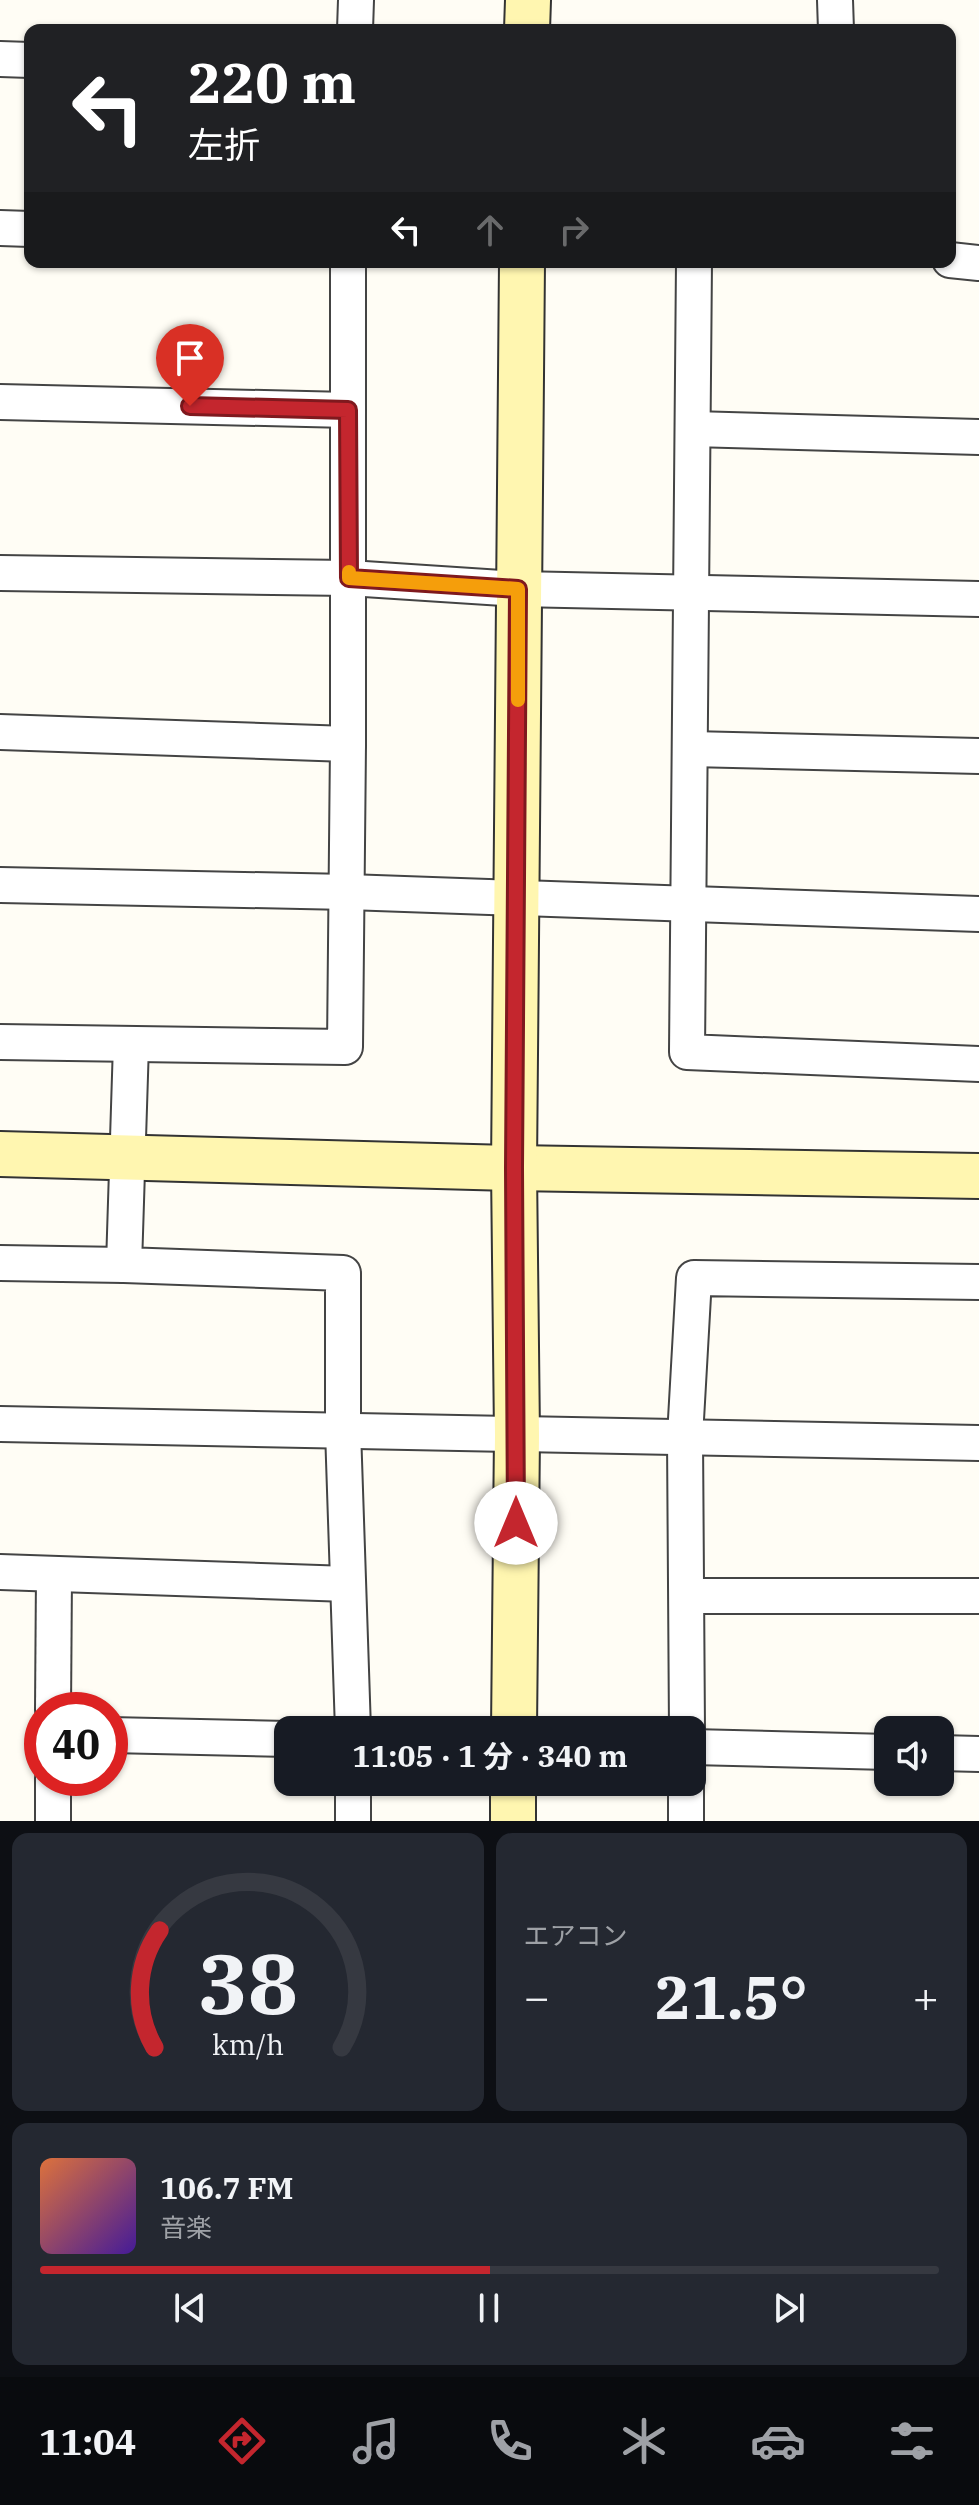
<!DOCTYPE html>
<html lang="ja">
<meta charset="utf-8">
<style>
body{margin:0;font-family:"IBM Plex Serif","Noto Sans JP",serif;background:#242831;color:#f1f3f6;height:100vh;display:flex;flex-direction:column;font-size:30px;white-space:nowrap}
*{box-sizing:border-box;margin:0}
p{font-size:26px;color:#9ea1a6}
.icon{flex:none;width:44px;height:44px;fill:none;stroke:currentColor;stroke-width:2;stroke-linecap:round;stroke-linejoin:round}
.map{position:relative;height:1821px;overflow:hidden}
.details{display:flex;flex-direction:column;gap:12px;padding:12px;background:#0d0f14;flex:1}
.details>*{flex:none}
.banner{position:absolute;left:24px;top:24px;width:932px;height:244px;border-radius:16px;box-shadow:0 2px 6px #0004;background:#202124;color:#fff;overflow:hidden}
.tools{position:absolute;left:874px;top:1716px;display:grid;gap:16px}
.tools a{display:grid;place-items:center;width:80px;height:80px;border-radius:16px;background:#171b24;box-shadow:0 2px 6px #0004;font-size:40px}
.speed{position:absolute;left:24px;top:1692px;display:flex;gap:16px;font-size:40px;font-weight:700;text-align:center}
.speed>*{display:grid;place-content:center;width:104px;height:104px;border-radius:50%;background:#171b24;box-shadow:0 2px 6px #0004;line-height:1}
.speed .limit{border:12px solid #d22;background:#fff;color:#111}
.pin{position:absolute;display:grid;place-items:center;width:68px;height:68px;color:#fff;margin:-82px -34px;border-radius:50% 50% 50% 0;rotate:-45deg;box-shadow:0 0 8px #0007}
.pin .icon{rotate:45deg}
.me{position:absolute;width:88px;margin:-44px;rotate:0deg;stroke-linejoin:round;filter:drop-shadow(0 0 6px #0008)}
.turn{display:flex;align-items:center;gap:28px;height:168px;padding:0 32px;font-size:36px}
.turn .icon{width:104px;height:104px;stroke-width:2.5}
.turn b{display:block;font-size:56px;line-height:68px}
.lanes{display:flex;align-items:center;height:76px;padding:0 32px;background:#0003;justify-content:center;gap:40px;direction:ltr}
.lanes .off{opacity:.35}
.big{font-size:60px;font-weight:700;line-height:1.1}
.details .tile{flex:1;display:flex;flex-direction:column;justify-content:center;gap:12px;min-width:0;padding:0 28px;border-radius:16px;background:#242831}
.details .dial{align-items:center;gap:0}
.dial svg{height:208px;overflow:visible;fill:none;stroke:#363941;stroke-width:7;stroke-linecap:round;text-anchor:middle}
.dial text{fill:#f1f3f6;stroke:none}
.song{display:flex;align-items:center;gap:24px}
.cover{width:96px;height:96px;border-radius:12px;background:linear-gradient(135deg,hsl(20 70% 55%),hsl(260 70% 35%))}
.played{height:8px;border-radius:4px;background:linear-gradient(90deg,#c4262e 50%,#363941 50%)}
.keys{display:flex;justify-content:space-around;direction:ltr}
.heat{display:flex;justify-content:space-between;align-items:center;font-size:44px;direction:ltr}
.details .tiles{flex:1;display:grid;gap:12px;grid-template-columns:1fr 1fr}
.tile:last-child{grid-column:span 2}
.trip{position:absolute;left:274px;top:1716px;width:432px;height:80px;border-radius:16px;background:#171b24;box-shadow:0 2px 6px #0004;font-weight:700;line-height:80px;text-align:center}
.tab-bar{display:flex;height:128px;justify-content:space-around;align-items:center;background:#090b0e;color:#9ea1a6}
.tab-bar .icon{width:56px;height:56px}
.tab-bar .selected{color:#c4262e}
.tab-bar b{font-size:36px;color:#f1f3f6}
.map>svg:first-child{display:block}
</style>
<div class="map">
<svg width="979" height="1821" viewBox="0 0 979 1821">
<rect width="100%" height="100%" fill="#fffdf5"/>
<g fill="none" stroke-linecap="round" stroke-linejoin="round">
<g stroke="#444" stroke-width="38">
<g id="street">
<path d="M835,0L836,30"/>
<path d="M355,30L356,0"/>
<path d="M0,59L30,60"/>
<path d="M0,228L30,229"/>
<path d="M950,260L979,263"/>
<path d="M694,262L687,1052L979,1064"/>
<path d="M0,402L348,410"/>
<path d="M693,429L979,437"/>
<path d="M0,573L349,578L518,589L979,599"/>
<path d="M0,732L348,744"/>
<path d="M691,749L979,756"/>
<path d="M0,885L348,892L979,914"/>
<path d="M0,1042L345,1047L348,744V262"/>
<path d="M131,1044L124,1265L343,1273V1430L353,1730"/>
<path d="M0,1263L124,1265"/>
<path d="M0,1424L979,1443"/>
<path d="M0,1572L348,1584"/>
<path d="M687,1596H979"/>
<path d="M53,1710L54,1574"/>
<path d="M687,1730L685,1437L694,1278L979,1282"/>
<path d="M110,1735L288,1739"/>
<path d="M692,1747L888,1752"/>
<path d="M940,1753L979,1754"/>
<path d="M353,1782V1821"/>
<path d="M53,1821V1778"/>
<path d="M686,1821V1782"/>
</g>
</g>
<g stroke="#333" stroke-width="48">
<g id="secondary">
<path d="M527,30L528,0"/>
<path d="M0,1154L514,1168L979,1176"/>
<path d="M514,1730L517,1435L514,1168L522,262"/>
<path d="M513,1821V1782"/>
</g>
</g>
<use href="#street" stroke="#fff" stroke-width="34"/>
<use href="#secondary" stroke="#fff6b0" stroke-width="44"/>
</g>
<g fill="none" stroke-linecap="round" stroke-linejoin="round">
<g stroke="#7f191e" stroke-width="20">
<path id="route" d="M190,406L348,410L349,578L518,589L514,1168L516,1523"/>
</g>
<use href="#route" stroke="#c4262e" stroke-width="14"/>
<path stroke="#f59e0b" stroke-width="14" d="M349,572V578L518,589V700"/>
</g>
</svg>
<div class="tools">
<a><svg class="icon" aria-label="sound" viewBox="0 0 24 24"><path d="M4 9h4l5-4v14l-5-4H4zM17 9q2 3 0 6"/></svg></a>
</div>
<div class="speed"><div class="limit">40</div></div>
<div class="pin" style="left:190px;top:406px;background:#d93025"><svg class="icon" aria-label="arrive" viewBox="0 0 24 24"><path d="M6 21V4h12l-3 4 3 4H6"/></svg></div>
<svg class="me" style="left:516px;top:1523px" viewBox="-20 -20 40 40"><circle r="19" fill="#fff"/><path d="M0-13L10 11 0 6-10 11z" fill="#c4262e"/></svg>
<div class="trip">11:05 · 1 分 · 340 m</div>
<div class="banner">
<div class="turn"><svg class="icon" aria-label="left" viewBox="0 0 24 24"><path d="M17 20v-9H6M10 6l-5 5 5 5"/></svg><div><b>220 m</b>左折</div></div>
<div class="lanes"><svg class="icon" aria-label="left" viewBox="0 0 24 24"><path d="M17 20v-9H6M10 6l-5 5 5 5"/></svg><svg class="icon off" aria-label="ahead" viewBox="0 0 24 24"><path d="M12 20V5M6 11l6-6 6 6"/></svg><svg class="icon off" aria-label="right" viewBox="0 0 24 24"><path d="M7 20v-9h11M14 6l5 5-5 5"/></svg></div>
</div>
</div>
<section class="details">
<div class="tiles">
<div class="tile dial"><svg viewBox="0 0 100 80">
<path d="M14 69A42 42 0 1 1 86 69"/>
<path d="M14 69A42 42 0 0 1 16 24" stroke="#c4262e"/>
<text x="50" y="56" font-size="32" font-weight="700">38</text>
<text x="50" y="72" font-size="11">km/h</text>
</svg></div>
<div class="tile"><p>エアコン</p>
<div class="heat"><a>−</a><b class="big">21.5°</b><a>+</a></div>
</div>
<div class="tile">
<div class="song"><i class="cover"></i><div><b>106.7 FM</b><p>音楽</p></div></div>
<div class="played"></div>
<div class="keys"><svg class="icon" aria-label="previous" viewBox="0 0 24 24"><path d="M18 5L8 12l10 7zM5 5v14"/></svg><svg class="icon" aria-label="pause" viewBox="0 0 24 24"><path d="M8 5v14M16 5v14"/></svg><svg class="icon" aria-label="next" viewBox="0 0 24 24"><path d="M6 5l10 7-10 7zM19 5v14"/></svg></div>
</div>
</div>
</section>
<nav class="tab-bar">
<b>11:04</b>
<svg class="icon selected" aria-label="directions" viewBox="0 0 24 24"><path d="M12 3l9 9-9 9-9-9zM9 14v-3h6M13 9l2 2-2 2"/></svg>
<svg class="icon" aria-label="music" viewBox="0 0 24 24"><path d="M9 18V5l10-2v13"/><circle cx="6" cy="18" r="3"/><circle cx="16" cy="16" r="3"/></svg>
<svg class="icon" aria-label="phone" viewBox="0 0 24 24"><path d="M5 4h4l2 5-3 2q2 4 5 5l2-3 5 2v4C11 20 4 13 5 4z"/></svg>
<svg class="icon" aria-label="climate" viewBox="0 0 24 24"><path d="M12 3v18M4 7l16 10M4 17L20 7"/></svg>
<svg class="icon" aria-label="car" viewBox="0 0 24 24"><path d="M5 17H2v-5l4-1 3-4h7l3 4 3 1v5h-3M9 17h6M6 11h13"/><circle cx="7" cy="17" r="2"/><circle cx="17" cy="17" r="2"/></svg>
<svg class="icon" aria-label="filters" viewBox="0 0 24 24"><path d="M4 7h16M4 17h16"/><circle cx="9" cy="7" r="2"/><circle cx="15" cy="17" r="2"/></svg>
</nav>
